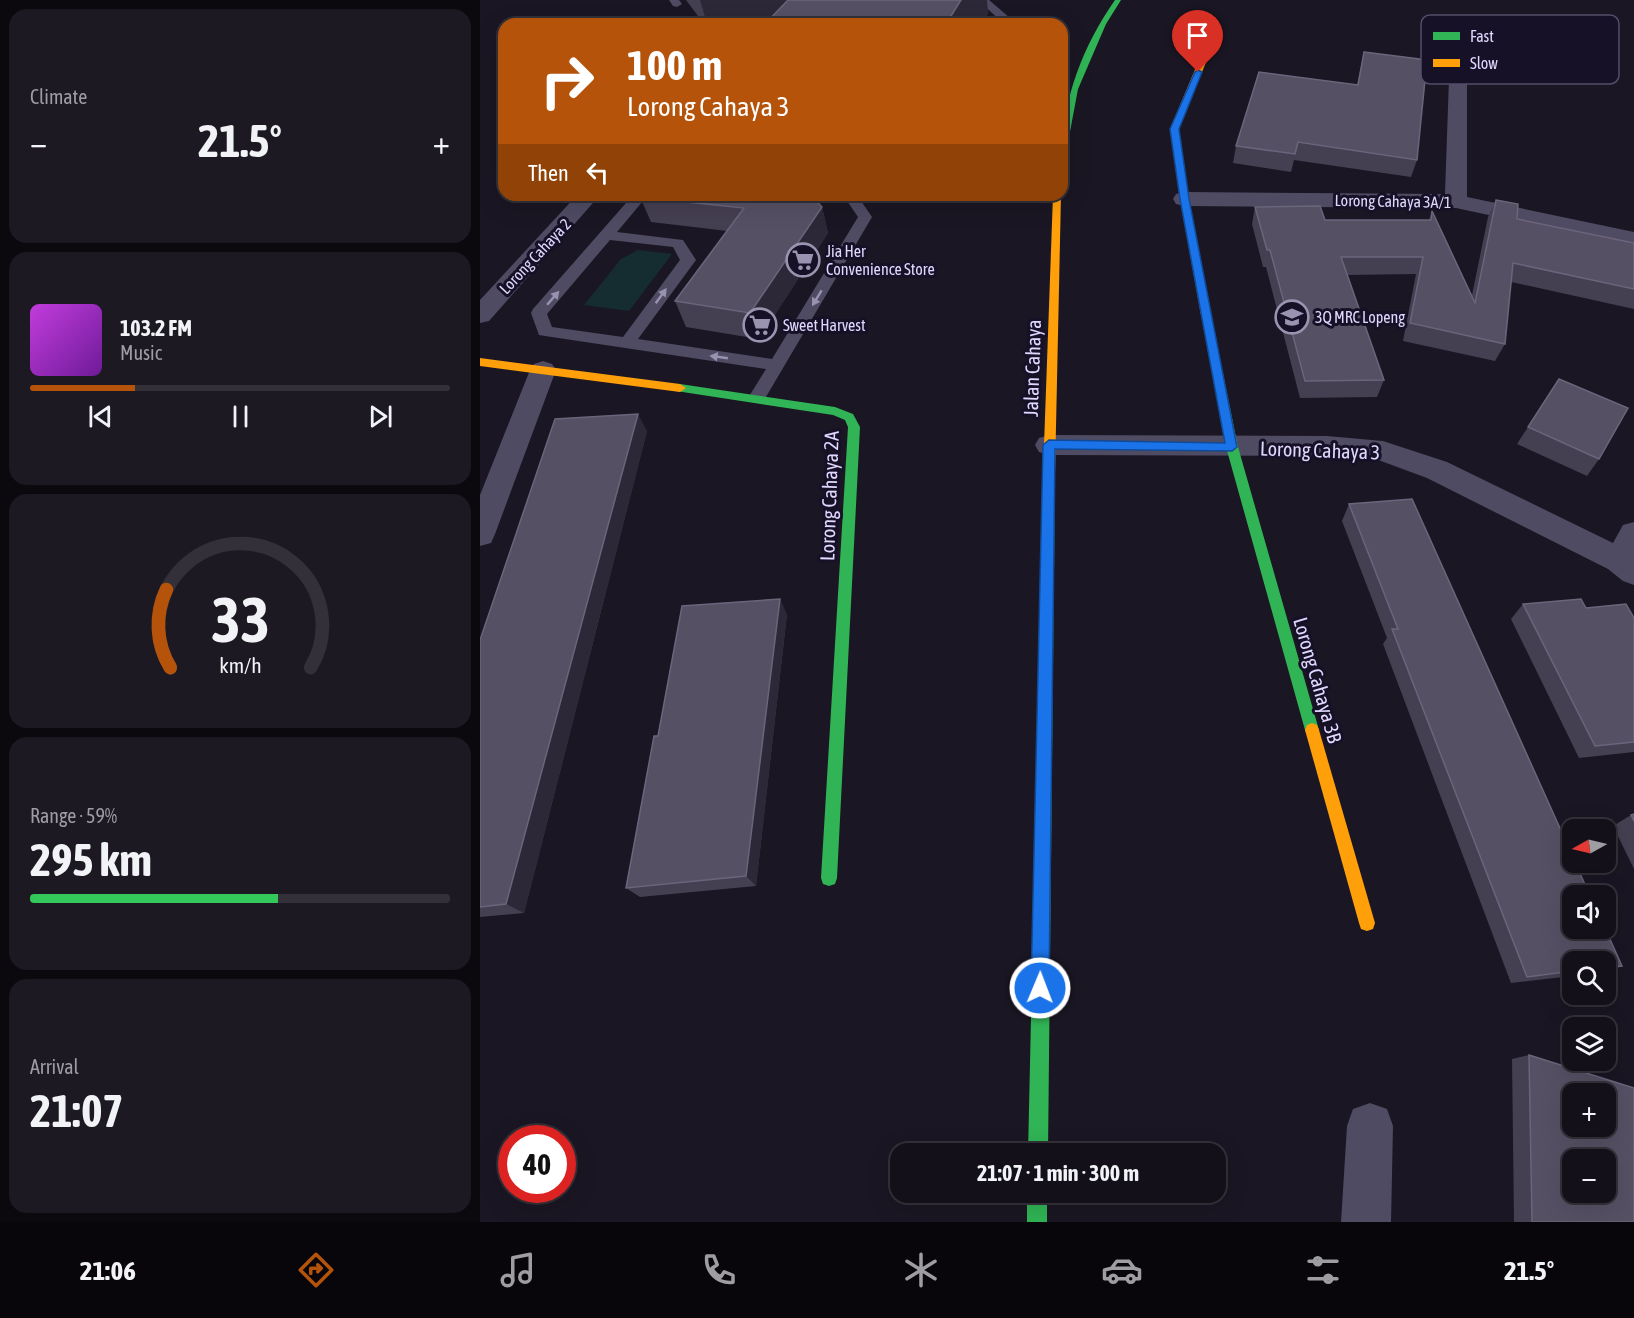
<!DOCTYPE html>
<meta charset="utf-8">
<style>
body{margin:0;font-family:"Asap Condensed",sans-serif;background:#1d1923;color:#f1f3f6;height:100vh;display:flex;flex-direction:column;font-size:22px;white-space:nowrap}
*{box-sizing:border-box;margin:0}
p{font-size:20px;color:#9d9da2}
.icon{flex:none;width:33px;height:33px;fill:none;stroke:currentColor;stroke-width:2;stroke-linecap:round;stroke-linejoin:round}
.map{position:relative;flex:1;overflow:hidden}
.panel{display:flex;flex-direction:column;gap:9px;padding:9px;background:#0b090e;width:480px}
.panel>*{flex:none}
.guide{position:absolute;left:18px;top:18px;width:570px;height:183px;border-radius:18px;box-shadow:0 6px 24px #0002,0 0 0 2px #333039;background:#b45309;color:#fff;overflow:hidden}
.needle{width:39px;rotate:262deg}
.buttons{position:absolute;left:1082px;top:819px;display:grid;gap:12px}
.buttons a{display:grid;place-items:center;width:54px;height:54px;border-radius:12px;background:#14101a;box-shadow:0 6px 24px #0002,0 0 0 2px #333039;font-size:30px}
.speed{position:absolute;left:18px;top:1125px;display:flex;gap:12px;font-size:30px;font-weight:700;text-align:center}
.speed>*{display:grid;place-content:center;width:78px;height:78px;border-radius:50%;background:#14101a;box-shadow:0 6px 24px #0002,0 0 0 2px #333039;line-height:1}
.speed .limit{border:9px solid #d22;background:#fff;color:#111}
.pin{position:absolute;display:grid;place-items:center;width:51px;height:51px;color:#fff;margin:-62px -26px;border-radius:50% 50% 50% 0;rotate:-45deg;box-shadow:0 0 6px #0007}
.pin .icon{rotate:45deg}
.me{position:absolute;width:66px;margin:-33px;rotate:1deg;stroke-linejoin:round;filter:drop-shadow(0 0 4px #0008)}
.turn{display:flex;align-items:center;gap:21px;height:126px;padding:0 30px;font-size:27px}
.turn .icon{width:78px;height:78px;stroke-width:2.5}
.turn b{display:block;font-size:42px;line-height:51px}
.then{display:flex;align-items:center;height:57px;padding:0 30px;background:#0003;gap:12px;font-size:22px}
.big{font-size:45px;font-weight:700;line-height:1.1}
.panel .widget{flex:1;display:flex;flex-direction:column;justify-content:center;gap:9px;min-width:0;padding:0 21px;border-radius:18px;background:#1d1923}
.panel .dial{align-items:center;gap:0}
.dial svg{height:156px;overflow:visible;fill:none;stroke:#333039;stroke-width:7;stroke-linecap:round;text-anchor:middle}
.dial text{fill:#f1f3f6;stroke:none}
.song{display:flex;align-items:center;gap:18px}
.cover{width:72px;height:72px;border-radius:9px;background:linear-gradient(135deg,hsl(290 70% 55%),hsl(280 70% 35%))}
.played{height:6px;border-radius:3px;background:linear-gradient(90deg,#b45309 25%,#333039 25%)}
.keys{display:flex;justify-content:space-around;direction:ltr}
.heat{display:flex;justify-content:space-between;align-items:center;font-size:33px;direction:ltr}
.charge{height:9px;border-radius:4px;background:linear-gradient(90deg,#34c759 59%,#333039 0)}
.trip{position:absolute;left:410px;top:1143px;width:336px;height:60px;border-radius:18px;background:#14101a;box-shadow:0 6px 24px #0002,0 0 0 2px #333039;font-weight:700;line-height:60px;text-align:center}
.menu{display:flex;height:96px;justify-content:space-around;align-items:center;background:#08060a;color:#9d9da2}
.menu .icon{width:42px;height:42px}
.menu .selected{color:#b45309}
.menu b{font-size:27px;color:#f1f3f6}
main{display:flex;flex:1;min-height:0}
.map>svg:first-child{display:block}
</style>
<main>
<section class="panel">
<div class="widget"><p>Climate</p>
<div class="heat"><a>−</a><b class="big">21.5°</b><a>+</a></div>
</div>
<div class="widget">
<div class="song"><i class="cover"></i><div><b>103.2 FM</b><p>Music</p></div></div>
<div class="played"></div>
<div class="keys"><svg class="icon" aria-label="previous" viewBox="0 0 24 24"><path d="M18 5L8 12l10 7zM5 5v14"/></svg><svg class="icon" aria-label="pause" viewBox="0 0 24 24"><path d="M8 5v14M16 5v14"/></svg><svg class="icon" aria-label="next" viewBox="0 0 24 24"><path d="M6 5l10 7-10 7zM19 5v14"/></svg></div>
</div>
<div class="widget dial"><svg viewBox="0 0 100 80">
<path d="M14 69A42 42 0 1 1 86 69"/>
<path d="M14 69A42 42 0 0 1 12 29" stroke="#b45309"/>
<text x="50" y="56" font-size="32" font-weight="700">33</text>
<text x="50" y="72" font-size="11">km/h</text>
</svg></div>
<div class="widget"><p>Range · 59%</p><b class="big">295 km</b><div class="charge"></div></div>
<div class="widget"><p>Arrival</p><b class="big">21:07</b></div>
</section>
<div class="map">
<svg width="1154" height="1222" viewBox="0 0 1154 1222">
<rect width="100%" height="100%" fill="#1a1623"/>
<path fill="#152c30" d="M158,250L192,254L149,311L104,305L141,259Z"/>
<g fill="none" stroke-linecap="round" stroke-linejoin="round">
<g fill="#4f4b63" fill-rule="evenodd">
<path d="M189,0H199L202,4L197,7L193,6Z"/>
<path d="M498,0H509L537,24H524Z"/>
<path d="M209,18L213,19L217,24H205L204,21Z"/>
<path d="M153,195H168L137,232L203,240L216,260L158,339L292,359L378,217L363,195H377L392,217L283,402H271L268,398L286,369L65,336L59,335L51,313L53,309ZM130,240L193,247L200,260L143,337L72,327L67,314Z"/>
</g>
<g fill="#4f4b63" fill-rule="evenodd">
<path d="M978,72L985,74L987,78V197L1154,232V246L976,208L704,206L696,204L693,199L696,194L704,192L965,194L969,78L971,74Z"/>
<path d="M97,195H120L9,321L0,323V300Z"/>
<path d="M63,361L72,364L76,370L15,534L11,543L0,546V495L50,370L54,364Z"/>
<path d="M569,435L847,436L903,441L967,462L1133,543L1143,525L1154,522V585L1143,581L1128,569L947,478L901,461L847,456L569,455L559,452L555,445L559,438Z"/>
<path d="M890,1103L907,1109L913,1126L911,1222H861L867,1126L873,1109Z"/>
</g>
<g fill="#30b455" fill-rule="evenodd">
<path d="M635,0H641L626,24L598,89L586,153L582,156C582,99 603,46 635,0Z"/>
<path d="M726,312L731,315L758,447L839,730L837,735L832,737L827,735L825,730L746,447L721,315Z"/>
<path d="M200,384L355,407L373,414L380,427L357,878L355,884L349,886L343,884L341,878L368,427L365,420L353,415L196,391V385Z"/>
<path d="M569,469L575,473L568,1154H548L563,473Z"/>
<rect x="547" y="1192" width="20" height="30"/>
</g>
<g fill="#ff9f0a" fill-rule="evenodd">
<path d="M734,32L738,34L698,129L708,199L731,315L726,318L721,315L700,199L690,129L730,34Z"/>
<path d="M573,195H581L575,473L569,477L563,473Z"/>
<path d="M0,358L200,384L206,388L200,392L0,366Z"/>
<path d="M832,723L837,725L839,730L895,923L893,929L887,931L881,929L879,923L825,730L827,725Z"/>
</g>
</g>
<g fill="#453f52">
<path d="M206,0H507L508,15L489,20L292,17L259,24H224Z"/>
<path d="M884,52L937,160L931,177L814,160L811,172L753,163L756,146L877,85Z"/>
<path d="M160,197L342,207L348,233L279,339L206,327L195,301L247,231L171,222Z"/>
<path d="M1016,200L1037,219L1154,243V309L1031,282L1025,344L1015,361L923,341L936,274L867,275L904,380L897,397L820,398L786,267H783L772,224L775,207L845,220H949L952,211L992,295L1008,217Z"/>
<path d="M1079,379L1119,459L1107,476L1037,444Z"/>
<path d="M167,431L44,913L0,917V640Z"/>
<path d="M869,504L1142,966L1125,972V962H1092V976L1031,983L903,644L907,638L862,521Z"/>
<path d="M1043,604L1106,608L1154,618V752L1099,758L1031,619Z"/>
<path d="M307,614L276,886L160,897L146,888L178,736Z"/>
<path d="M1154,814V869L1133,826L1151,815Z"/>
<path d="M1049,1055L1154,1222H1034L1032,1059Z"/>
</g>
<g fill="#2d2837">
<path d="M220,0H350L351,4L259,24H227Z"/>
<path d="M478,0H507L508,15L489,20L490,24H466Z"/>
<path d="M342,207L348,233L279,339L270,313Z"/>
<path d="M158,414L167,431L44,913L26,904Z"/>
<path d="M300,599L307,614L276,886L266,876Z"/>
</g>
<g fill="#565064" stroke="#6b657c" stroke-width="1.5" fill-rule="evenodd">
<path d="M308,0H481L466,24H285Z"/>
<path d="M884,52L947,60L937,160L818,142L815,154L756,146L779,72L878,85Z"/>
<path d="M161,195H331L342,207L270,313L195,301L264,208L160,197Z"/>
<path d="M1016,200L1038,204L1037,219L1154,243V289L1033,263L1025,344L930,323L943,257H861L904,380L825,381L790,250H787L775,207L840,206L845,220H951L952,211L995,303Z"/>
<path d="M1079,379L1148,408L1119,459L1048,427Z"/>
<path d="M158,414L26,904L0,907V640L75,419Z"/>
<path d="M932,499L1092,855V862H1095L1110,896H1092V928H1125L1142,966L1125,968V962H1092V971L1047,977L912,629H918L869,504Z"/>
<path d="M300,599L266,876L146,888L174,736H178L202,606Z"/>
<path d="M1101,599L1106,608L1146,604L1154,618V742L1115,746L1043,604Z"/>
<path d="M1154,814V821L1151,815Z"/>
<path d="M1049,1055L1154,1088V1222H1052ZM1092,1094H1125V1126H1092ZM1092,1160H1125V1192H1092Z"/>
</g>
<defs><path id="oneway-solid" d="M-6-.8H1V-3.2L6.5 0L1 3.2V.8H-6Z" transform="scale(1.5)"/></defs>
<g fill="#9892b0">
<use href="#oneway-solid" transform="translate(181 296) rotate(-54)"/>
<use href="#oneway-solid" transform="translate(73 298) rotate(-49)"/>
<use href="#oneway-solid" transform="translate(337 298) rotate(121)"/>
<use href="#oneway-solid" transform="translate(239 357) rotate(-172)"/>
</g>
<path fill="#1a73e8" stroke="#114b97" stroke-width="1.5" d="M718,70L722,72L699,129L709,199L757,447L752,451L575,449L569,988L567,994L560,997L554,994L551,988L563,445L569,440L745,443L700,199L690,129L715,72Z"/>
<defs>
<g id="supermarket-ring" transform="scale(1.725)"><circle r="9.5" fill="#171128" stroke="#9b94b1" stroke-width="1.5"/><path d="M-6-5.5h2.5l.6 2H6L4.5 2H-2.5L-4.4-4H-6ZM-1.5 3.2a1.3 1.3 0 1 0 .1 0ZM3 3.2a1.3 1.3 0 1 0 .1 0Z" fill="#9b94b1"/></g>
<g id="school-ring" transform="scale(1.725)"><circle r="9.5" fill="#171128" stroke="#9b94b1" stroke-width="1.5"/><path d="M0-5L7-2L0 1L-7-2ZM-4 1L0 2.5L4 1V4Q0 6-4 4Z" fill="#9b94b1"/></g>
</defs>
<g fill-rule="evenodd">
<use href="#supermarket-ring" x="323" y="260"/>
<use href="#school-ring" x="812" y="317"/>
<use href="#supermarket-ring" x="280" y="325"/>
</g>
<g text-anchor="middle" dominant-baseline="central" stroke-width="6" stroke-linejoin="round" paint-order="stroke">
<g font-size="16" fill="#e1d8fe" stroke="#171128">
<text transform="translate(913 201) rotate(1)">Lorong Cahaya 3A/1</text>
<text transform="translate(55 256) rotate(-47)">Lorong Cahaya 2</text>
</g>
<g font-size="16" fill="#e1d8fe" stroke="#171128" text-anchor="start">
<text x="346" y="251">Jia Her<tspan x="346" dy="18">Convenience Store</tspan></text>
<text x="835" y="317">3Q MRC Lopeng</text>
<text x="303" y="325">Sweet Harvest</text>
</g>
<g font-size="20" fill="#e1d8fe" stroke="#171128">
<text transform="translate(552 368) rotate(-88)">Jalan Cahaya</text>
<text transform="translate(840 450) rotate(2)">Lorong Cahaya 3</text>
<text transform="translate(349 496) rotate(-88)">Lorong Cahaya 2A</text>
<text transform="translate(838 680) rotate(74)">Lorong Cahaya 3B</text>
</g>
</g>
<rect x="941" y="15" width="198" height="69" rx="9" fill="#171128" stroke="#544d68" stroke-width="1.5"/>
<rect x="953" y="32" width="27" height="8" fill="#30b455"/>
<rect x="953" y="59" width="27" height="8" fill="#ff9f0a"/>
<g font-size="16" fill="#e1d8fe">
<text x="990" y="42">Fast</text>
<text x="990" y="69">Slow</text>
</g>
</svg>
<div class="buttons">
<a><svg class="needle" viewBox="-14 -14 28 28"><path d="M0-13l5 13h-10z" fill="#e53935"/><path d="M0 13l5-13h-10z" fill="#9d9da2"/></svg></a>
<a><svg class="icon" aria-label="sound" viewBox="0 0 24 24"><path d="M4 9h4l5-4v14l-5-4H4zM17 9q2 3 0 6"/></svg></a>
<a><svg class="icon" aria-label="search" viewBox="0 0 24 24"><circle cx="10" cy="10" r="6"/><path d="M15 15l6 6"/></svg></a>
<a><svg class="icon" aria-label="layers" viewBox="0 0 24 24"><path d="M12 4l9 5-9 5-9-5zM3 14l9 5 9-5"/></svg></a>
<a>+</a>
<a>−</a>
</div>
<div class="speed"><div class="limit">40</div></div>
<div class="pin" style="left:718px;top:72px;background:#d93025"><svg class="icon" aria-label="arrive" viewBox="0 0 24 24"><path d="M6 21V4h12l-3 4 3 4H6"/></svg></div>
<svg class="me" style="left:560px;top:988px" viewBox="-20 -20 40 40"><circle r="17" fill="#1a73e8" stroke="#fff" stroke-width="3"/><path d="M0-11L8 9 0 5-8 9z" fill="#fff"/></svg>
<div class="trip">21:07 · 1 min · 300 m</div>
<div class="guide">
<div class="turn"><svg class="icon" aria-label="right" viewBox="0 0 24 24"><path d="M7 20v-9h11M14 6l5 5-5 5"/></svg><div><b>100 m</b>Lorong Cahaya 3</div></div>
<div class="then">Then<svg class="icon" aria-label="left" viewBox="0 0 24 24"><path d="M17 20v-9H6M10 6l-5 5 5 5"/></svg></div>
</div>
</div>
</main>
<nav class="menu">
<b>21:06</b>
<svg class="icon selected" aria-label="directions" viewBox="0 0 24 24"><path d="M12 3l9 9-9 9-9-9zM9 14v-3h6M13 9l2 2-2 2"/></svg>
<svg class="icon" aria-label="music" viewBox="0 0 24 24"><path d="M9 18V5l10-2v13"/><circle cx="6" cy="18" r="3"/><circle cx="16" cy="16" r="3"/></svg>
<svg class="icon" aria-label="phone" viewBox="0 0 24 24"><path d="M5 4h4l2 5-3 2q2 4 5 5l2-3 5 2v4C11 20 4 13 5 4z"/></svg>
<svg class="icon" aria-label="climate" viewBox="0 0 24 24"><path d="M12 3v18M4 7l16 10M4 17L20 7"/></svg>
<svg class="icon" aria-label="car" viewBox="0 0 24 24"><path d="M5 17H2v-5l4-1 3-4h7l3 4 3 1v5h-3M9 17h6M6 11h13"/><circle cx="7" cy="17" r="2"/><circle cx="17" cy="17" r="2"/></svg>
<svg class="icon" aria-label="filters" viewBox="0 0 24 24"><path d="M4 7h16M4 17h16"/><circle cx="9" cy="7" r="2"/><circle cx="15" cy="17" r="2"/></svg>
<b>21.5°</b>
</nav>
